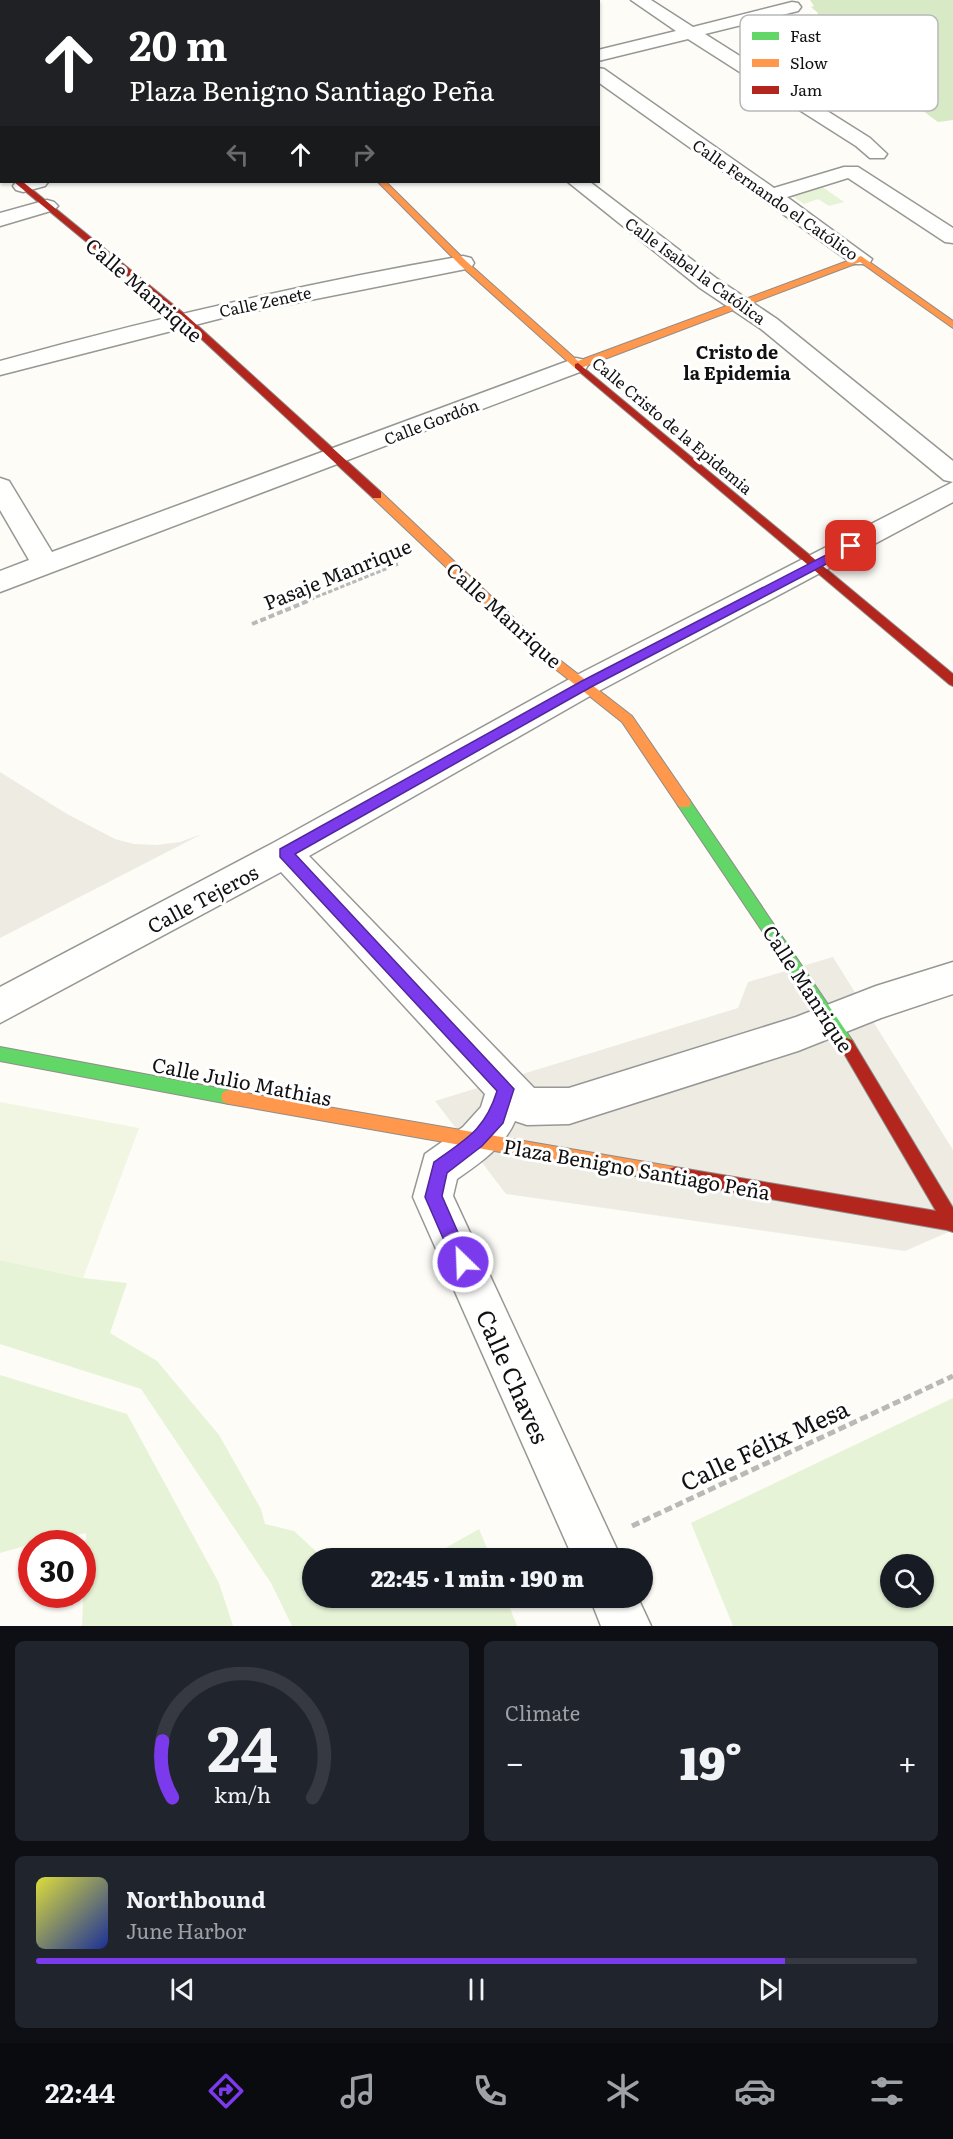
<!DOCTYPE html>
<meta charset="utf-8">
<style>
body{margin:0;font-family:Literata,serif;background:#20242c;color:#f1f3f6;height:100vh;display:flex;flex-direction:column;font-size:22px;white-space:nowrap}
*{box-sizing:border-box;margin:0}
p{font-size:20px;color:#9ea1a6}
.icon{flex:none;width:33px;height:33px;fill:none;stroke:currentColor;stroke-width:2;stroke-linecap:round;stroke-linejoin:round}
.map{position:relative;height:1626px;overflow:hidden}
.side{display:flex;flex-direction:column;gap:15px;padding:15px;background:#0d0f14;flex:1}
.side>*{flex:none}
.guide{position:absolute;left:0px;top:0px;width:600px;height:183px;box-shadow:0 2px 4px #0004;background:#202124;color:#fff;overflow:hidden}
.buttons{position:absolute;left:880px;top:1554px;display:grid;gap:12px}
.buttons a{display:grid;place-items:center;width:54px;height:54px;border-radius:50%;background:#171b24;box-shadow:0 2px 4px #0004;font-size:30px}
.speed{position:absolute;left:18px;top:1530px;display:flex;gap:12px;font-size:30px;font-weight:700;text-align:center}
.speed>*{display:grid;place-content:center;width:78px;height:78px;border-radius:50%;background:#171b24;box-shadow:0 2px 4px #0004;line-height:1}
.speed .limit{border:9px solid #d22;background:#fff;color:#111}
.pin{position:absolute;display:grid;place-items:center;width:51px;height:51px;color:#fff;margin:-26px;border-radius:12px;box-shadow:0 3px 9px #0006}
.me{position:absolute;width:66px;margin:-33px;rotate:336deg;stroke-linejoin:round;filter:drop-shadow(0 0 4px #0008)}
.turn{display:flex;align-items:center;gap:21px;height:126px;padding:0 30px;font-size:27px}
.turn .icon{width:78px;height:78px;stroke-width:2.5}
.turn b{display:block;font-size:42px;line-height:51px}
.lanes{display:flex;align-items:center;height:57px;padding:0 30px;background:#0003;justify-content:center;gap:30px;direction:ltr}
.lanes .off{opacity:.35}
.big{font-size:45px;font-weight:800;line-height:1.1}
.side .tile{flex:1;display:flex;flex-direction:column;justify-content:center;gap:9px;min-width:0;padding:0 21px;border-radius:9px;background:#20242c}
.side .dial{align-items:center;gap:0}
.dial svg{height:156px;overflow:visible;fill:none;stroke:#363941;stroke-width:7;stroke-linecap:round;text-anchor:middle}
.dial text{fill:#f1f3f6;stroke:none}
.song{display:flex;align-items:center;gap:18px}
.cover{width:72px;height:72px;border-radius:9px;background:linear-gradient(135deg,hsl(60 70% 55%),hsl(230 70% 35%))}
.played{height:6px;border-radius:3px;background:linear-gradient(90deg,#7c3aed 85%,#363941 85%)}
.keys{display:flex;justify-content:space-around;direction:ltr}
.heat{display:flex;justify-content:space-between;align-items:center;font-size:33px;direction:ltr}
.side .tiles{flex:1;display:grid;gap:15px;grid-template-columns:1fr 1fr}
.tile:last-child{grid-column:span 2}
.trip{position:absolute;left:302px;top:1548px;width:351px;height:60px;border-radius:30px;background:#171b24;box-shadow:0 2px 4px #0004;font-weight:800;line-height:60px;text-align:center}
.menu{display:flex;height:96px;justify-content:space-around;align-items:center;background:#090b0e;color:#9ea1a6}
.menu .icon{width:42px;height:42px}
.menu .current{color:#7c3aed}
.menu b{font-size:27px;color:#f1f3f6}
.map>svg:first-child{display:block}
</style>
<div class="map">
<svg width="953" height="1626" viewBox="0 0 953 1626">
<rect width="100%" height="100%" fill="#fdfcf7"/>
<g fill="#e7f3d7" fill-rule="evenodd">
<path d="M821,186L844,202L829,206L818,199L804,204L792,196Z"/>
<path d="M0,1260L83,1278L127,1283L110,1333L157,1361L219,1435L261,1509L265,1524L294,1531L323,1558H312V1598H506L517,1626H292L271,1583L141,1389L0,1344Z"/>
<path d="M0,1375L127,1414L219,1583L233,1626H82L86,1533L32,1544L0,1553Z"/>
<path d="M953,1398V1626H733L691,1523ZM891,1564H924V1598H891Z"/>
<path d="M479,1529L491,1558H428Z"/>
</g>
<path fill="#d8eac5" d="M810,0H953V120L938,122L856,61L829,33L817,12L811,7L814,6Z"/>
<path fill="#f0f6e1" d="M0,1102L139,1128L83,1278L0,1260Z"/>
<g fill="#edebe2">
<path d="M0,772L67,814L115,839L134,844L157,845L180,842L202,834L0,938Z"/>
<path d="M833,957L953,1150V1230L905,1251L506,1194L435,1101L738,1008L748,982Z"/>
</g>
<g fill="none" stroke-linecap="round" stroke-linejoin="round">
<g stroke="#979795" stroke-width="3">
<g id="street">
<path d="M241,0H263L240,2Z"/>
<path d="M486,0H504L505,2H487Z"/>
<path d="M631,0H651L693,27L792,2L798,3L801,7L798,11L705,34L870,138L887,154L884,158H870L856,146L688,39L598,61V50L676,31Z"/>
<path d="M0,48H2L0,59Z"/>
<path d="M598,68L604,69L774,188L844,167H858L953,228V243L945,242L848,178L787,197L872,259L869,264H853L598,82Z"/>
<rect x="0" y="161" width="2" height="13"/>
<path d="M16,182H48L45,186L23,192L16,190L13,186Z"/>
<path d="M568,182H590L716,278L777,319L953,461V502L597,692L309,856L534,1088H569L796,1017L876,986L953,962V994L881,1018L798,1051L569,1124L527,1125L515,1121C504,1147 480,1163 457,1179L453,1196L621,1558H573L413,1197L425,1154L463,1127L481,1107L485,1094L281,872L0,1023V987L273,843L575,676L953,482L944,480L761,329L700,288Z"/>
<path d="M47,200L54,202L58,206L54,210L0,226V213Z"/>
<path d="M463,256L471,258L474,263L471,268L230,316L0,375V361C153,319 307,283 463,256Z"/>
<path d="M576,358L585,360L588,365L585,370L0,592V571L29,560L0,510V478L9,481L52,552Z"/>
<path d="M590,1598H638L651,1626H601Z"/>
</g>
</g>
<g stroke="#8e8d8b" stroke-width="2">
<g id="fast">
<path d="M684,798L689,799L852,1040L855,1045L852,1050L847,1052L842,1050L679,807L677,803L679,799Z"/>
<path d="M0,1047L229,1090L235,1092L237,1097L235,1102L229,1104L0,1061Z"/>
</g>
</g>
<g stroke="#8e8d8b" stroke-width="2">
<g id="slow">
<path d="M378,182H386L466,261L578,361L861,256L953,321V328L860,262L581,368H575L460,265Z"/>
<path d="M377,491L381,492L552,654L632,716L689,799L691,803L689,807H679L622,722L544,660L373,498V492Z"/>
<path d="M229,1090L675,1167L681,1169L683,1175L681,1181L675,1183L229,1104L223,1102L221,1097L223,1092Z"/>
</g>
</g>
<g stroke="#8e8d8b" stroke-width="2">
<g id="jam">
<path d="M220,0H226L227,2H220Z"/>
<path d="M14,182H23L187,316L381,492V498H373L181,320Z"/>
<path d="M578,363L953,674V686L949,684L575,368V364Z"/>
<path d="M847,1038L852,1040L953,1208V1232L947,1230L669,1181L667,1175L669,1169L675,1167L936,1211L842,1050L839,1045L842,1040Z"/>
</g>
</g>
<path stroke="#b9b9b8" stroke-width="3" stroke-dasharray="4.5 2" stroke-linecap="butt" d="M304,602L398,564"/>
<path stroke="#b9b9b8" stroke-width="4" stroke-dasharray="6 3" stroke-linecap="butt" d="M252,624L308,601"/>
<path stroke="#b9b9b8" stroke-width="5" stroke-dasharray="8 4" stroke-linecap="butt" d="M632,1526L953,1376"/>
<use href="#street" fill="#fffffe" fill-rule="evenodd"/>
<use href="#fast" fill="#63d668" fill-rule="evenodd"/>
<use href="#slow" fill="#ff974d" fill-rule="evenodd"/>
<use href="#jam" fill="#b3261e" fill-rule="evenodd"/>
</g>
<path fill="#7c3aed" stroke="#51269a" stroke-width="1.5" d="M851,542L857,546L855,549L591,687L295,854L514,1089L503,1123L482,1146L447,1173L442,1196L471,1262L469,1268L463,1270L456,1268L425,1197L434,1162C466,1139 485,1130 497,1091L280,857V849L582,681Z"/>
<g text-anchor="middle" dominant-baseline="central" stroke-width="6" stroke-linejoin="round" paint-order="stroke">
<g font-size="16" fill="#111" stroke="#fff">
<text transform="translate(776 199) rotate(35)">Calle Fernando el Católico</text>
<text transform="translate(696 270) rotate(36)">Calle Isabel la Católica</text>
<text transform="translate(265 301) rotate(-12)">Calle Zenete</text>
<text transform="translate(431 421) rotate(-21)">Calle Gordón</text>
<text transform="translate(673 425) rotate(40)">Calle Cristo de la Epidemia</text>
</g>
<g font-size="18" font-weight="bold" fill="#111" stroke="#fff">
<text x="737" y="351">Cristo de<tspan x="737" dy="21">la Epidemia</tspan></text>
</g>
<g font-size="20" fill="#111" stroke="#fff">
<text transform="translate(145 289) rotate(41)">Calle Manrique</text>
<text transform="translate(337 573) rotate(-22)">Pasaje Manrique</text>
<text transform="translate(505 614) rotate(42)">Calle Manrique</text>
<text transform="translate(202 898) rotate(-28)">Calle Tejeros</text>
<text transform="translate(809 988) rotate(57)">Calle Manrique</text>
<text transform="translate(242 1080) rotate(11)">Calle Julio Mathias</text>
<text transform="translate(637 1168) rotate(10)">Plaza Benigno Santiago Peña</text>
</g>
<g font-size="24" fill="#111" stroke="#fff">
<text transform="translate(514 1376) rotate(66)">Calle Chaves</text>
<text transform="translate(764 1444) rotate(-25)">Calle Félix Mesa</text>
</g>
</g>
<rect x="740" y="15" width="198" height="96" rx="9" fill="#fff" stroke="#b8b8b8" stroke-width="1.5"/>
<rect x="752" y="32" width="27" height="8" fill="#63d668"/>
<rect x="752" y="59" width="27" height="8" fill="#ff974d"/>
<rect x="752" y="86" width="27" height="8" fill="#b3261e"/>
<g font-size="16" fill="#111">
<text x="790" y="42">Fast</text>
<text x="790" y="69">Slow</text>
<text x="790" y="96">Jam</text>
</g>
</svg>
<div class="buttons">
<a><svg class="icon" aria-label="search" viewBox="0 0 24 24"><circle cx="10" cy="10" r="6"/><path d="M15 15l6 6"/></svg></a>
</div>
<div class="speed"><div class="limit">30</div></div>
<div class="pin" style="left:851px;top:546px;background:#d93025"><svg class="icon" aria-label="arrive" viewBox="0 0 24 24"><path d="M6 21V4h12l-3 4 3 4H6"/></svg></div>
<svg class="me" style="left:463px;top:1262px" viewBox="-20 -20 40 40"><circle r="17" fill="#7c3aed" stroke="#fff" stroke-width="3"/><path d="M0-11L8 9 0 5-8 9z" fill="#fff"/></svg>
<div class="trip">22:45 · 1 min · 190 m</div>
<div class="guide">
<div class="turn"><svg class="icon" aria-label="ahead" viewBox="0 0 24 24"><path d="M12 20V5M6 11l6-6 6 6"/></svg><div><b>20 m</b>Plaza Benigno Santiago Peña</div></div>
<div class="lanes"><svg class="icon off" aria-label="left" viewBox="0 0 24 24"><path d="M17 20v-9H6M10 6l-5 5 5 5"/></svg><svg class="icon" aria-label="ahead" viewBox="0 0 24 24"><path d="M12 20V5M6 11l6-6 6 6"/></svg><svg class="icon off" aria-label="right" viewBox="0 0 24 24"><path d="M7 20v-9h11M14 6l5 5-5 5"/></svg></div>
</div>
</div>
<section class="side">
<div class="tiles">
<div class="tile dial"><svg viewBox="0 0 100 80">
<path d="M14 69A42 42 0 1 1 86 69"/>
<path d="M14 69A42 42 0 0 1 9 40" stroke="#7c3aed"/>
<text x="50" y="56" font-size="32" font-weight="700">24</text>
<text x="50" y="72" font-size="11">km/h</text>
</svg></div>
<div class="tile"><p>Climate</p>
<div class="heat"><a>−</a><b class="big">19°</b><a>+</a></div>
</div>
<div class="tile">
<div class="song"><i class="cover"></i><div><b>Northbound</b><p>June Harbor</p></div></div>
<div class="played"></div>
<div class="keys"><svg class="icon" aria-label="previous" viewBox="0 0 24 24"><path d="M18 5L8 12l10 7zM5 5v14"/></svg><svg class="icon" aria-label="pause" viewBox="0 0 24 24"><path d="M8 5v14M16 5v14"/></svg><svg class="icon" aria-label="next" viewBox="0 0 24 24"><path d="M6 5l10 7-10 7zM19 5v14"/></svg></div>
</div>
</div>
</section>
<nav class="menu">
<b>22:44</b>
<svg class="icon current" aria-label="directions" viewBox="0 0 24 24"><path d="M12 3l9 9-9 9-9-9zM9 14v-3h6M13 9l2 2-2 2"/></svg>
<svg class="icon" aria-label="music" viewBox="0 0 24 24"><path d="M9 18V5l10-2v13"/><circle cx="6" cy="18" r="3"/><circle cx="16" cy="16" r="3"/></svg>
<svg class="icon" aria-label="phone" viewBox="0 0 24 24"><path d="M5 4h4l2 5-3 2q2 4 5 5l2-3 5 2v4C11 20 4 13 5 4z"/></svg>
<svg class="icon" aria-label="climate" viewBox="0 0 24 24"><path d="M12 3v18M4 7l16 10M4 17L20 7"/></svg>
<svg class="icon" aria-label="car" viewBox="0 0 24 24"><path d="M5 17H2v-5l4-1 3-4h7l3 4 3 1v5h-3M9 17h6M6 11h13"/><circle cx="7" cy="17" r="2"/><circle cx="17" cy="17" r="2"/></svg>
<svg class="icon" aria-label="filters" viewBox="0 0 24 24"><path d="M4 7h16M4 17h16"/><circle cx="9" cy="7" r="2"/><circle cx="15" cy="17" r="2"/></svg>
</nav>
